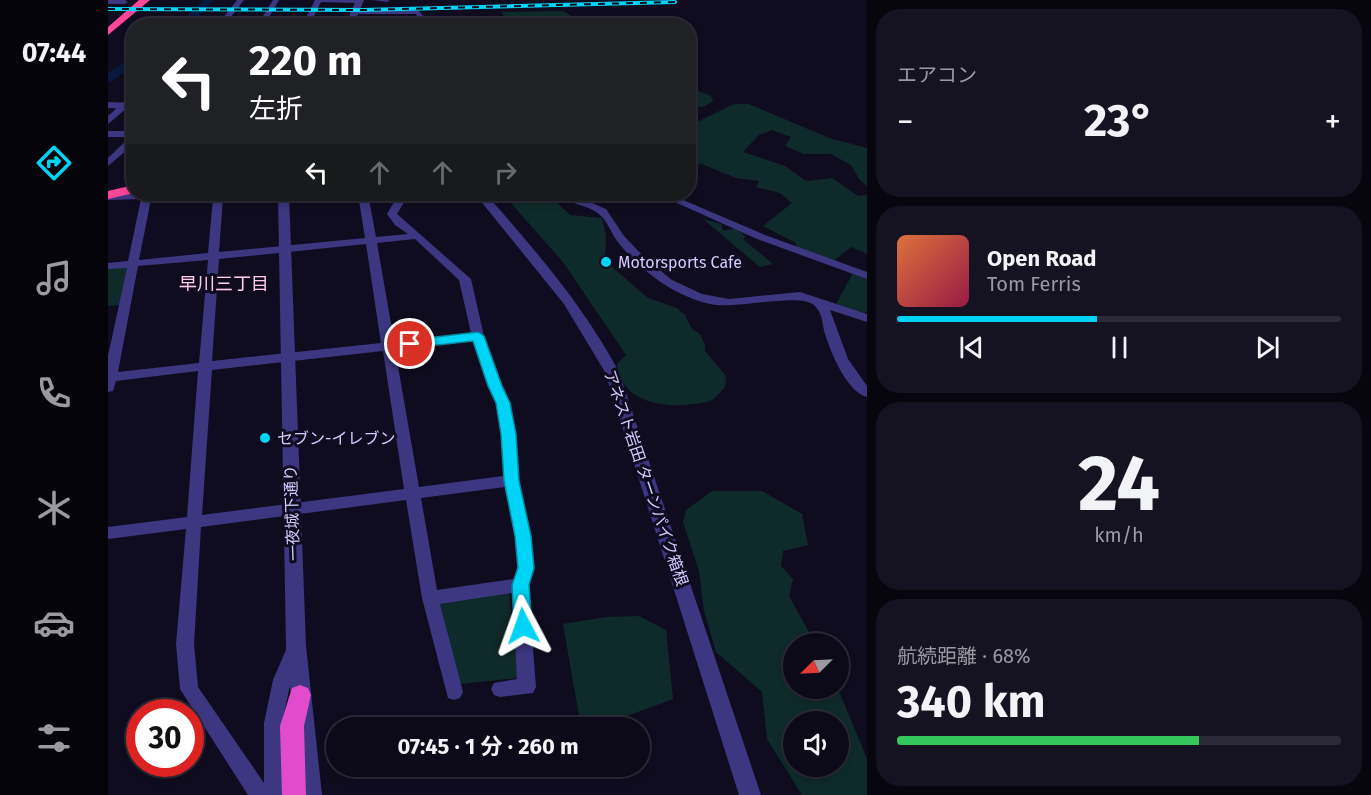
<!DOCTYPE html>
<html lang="ja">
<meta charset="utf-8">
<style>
body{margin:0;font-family:"Fira Sans","Noto Sans JP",sans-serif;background:#151221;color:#f1f3f6;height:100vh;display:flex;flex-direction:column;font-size:22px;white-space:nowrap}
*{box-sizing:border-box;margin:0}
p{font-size:20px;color:#9a9aa2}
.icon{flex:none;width:33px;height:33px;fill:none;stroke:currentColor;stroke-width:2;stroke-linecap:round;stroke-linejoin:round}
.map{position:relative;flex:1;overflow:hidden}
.drawer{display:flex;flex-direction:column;gap:9px;padding:9px;background:#07050d;width:504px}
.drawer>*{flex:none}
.top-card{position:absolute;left:18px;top:18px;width:570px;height:183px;border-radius:24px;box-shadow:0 3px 9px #0003,0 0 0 2px #2c2a37;background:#202124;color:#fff;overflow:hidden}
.needle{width:39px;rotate:246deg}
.controls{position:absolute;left:675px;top:633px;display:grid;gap:12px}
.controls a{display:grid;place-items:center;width:66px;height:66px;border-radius:50%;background:#0c0918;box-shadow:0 3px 9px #0003,0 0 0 2px #2c2a37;font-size:30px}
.speed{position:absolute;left:18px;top:699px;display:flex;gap:12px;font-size:30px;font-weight:700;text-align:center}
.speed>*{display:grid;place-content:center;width:78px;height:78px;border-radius:50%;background:#0c0918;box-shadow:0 3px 9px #0003,0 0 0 2px #2c2a37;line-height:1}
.speed .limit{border:9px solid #d22;background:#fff;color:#111}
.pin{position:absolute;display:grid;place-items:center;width:51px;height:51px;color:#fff;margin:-26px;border:3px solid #fff;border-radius:50%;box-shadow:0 2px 6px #0007}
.me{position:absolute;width:66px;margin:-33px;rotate:356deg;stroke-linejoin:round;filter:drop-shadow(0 0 4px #0008)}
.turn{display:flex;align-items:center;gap:21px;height:126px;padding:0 24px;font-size:27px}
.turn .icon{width:78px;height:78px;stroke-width:2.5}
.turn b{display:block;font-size:42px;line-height:51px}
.lanes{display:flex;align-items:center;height:57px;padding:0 24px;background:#0003;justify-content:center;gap:30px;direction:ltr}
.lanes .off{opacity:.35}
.big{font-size:45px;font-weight:700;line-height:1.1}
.drawer .tile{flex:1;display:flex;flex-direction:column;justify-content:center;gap:9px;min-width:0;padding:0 21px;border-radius:24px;background:#151221}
.drawer .dial{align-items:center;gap:0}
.dial b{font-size:78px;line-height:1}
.song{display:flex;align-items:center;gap:18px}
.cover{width:72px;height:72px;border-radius:9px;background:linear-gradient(135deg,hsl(20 70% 55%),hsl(340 70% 35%))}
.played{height:6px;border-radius:3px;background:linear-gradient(90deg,#00d4f6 45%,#2c2a37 45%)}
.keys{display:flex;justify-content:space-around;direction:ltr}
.heat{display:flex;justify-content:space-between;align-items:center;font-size:33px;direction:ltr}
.charge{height:9px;border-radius:4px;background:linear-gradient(90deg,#34c759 68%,#2c2a37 0)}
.trip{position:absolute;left:218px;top:717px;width:324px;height:60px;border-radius:30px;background:#0c0918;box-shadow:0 3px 9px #0003,0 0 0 2px #2c2a37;font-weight:700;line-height:60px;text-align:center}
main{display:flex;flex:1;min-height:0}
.menu{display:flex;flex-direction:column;width:108px;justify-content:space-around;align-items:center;background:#05040a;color:#9a9aa2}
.menu .icon{width:42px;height:42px}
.menu .on{color:#00d4f6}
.menu b{font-size:27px;color:#f1f3f6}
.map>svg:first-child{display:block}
</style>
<main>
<nav class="menu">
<b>07:44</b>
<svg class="icon on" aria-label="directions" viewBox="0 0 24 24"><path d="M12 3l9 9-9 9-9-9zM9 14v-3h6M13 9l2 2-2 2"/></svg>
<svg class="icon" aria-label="music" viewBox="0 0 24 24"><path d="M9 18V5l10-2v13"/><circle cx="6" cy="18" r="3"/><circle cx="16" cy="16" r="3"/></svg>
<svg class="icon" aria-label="phone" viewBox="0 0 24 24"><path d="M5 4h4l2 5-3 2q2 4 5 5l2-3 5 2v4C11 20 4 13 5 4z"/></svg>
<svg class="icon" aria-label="climate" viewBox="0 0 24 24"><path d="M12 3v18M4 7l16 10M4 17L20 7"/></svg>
<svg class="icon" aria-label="car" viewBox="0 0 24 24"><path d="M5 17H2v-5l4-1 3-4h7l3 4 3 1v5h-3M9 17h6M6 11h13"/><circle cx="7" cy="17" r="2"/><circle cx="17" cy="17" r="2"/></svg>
<svg class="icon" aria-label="filters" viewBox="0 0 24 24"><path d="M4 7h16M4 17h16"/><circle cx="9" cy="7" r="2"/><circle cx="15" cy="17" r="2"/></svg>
</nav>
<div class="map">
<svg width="759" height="795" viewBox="0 0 759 795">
<rect width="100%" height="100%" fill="#100c20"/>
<g fill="#0f2a2a" fill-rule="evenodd">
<path d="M455,11L468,19L438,25H400L394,12Z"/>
<path d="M580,87L603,96L605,101L595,107L585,106L581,110Z"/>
<path d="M626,104H641L721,138L759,148V186L751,179L743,165L723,154H696L677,146L683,137L664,130L651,135L635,152L677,166L698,181L724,178L750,196L759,195V254L743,247L724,262L689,250L688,243L655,226L684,203L672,193L648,187L651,181L628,178L594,164L581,163L580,116L591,121Z"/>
<path d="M395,194H440L462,215L494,218L498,236L497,261L540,298L569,308L577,315L584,329L592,334L597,345V351L618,376L617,387C613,391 608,398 604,400C596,404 584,404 576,405C548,407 512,398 509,364L518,355L455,262Z"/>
<path d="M595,219L613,224L615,231L628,228L637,236L636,240L665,264L652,267Z"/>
<path d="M19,267L12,305L0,306V268Z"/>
<path d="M745,273L759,279V312L756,313L728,304Z"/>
<path d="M604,491H654L694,514L700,545L675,551L673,566L685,579L681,596L707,643L686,644V688L730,689L759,759V795H694L659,739L654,692L608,652L596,611L591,571L575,522L578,510ZM686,722H730V766H686Z"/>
<path d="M401,593L410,678L352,684L332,604Z"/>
<path d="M531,616L558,630L565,699L489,727H473L455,624L498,617Z"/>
</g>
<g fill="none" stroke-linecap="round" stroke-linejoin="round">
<g fill="#08193d" fill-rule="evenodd">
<path d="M95,0H106L82,26H70Z"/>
<path d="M26,56V66L0,83V73Z"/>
</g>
<g fill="#3c3780" fill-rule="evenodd">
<path d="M0,0H17L20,2L17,4H0Z"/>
<path d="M129,0H136L116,26H109Z"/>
<path d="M165,0H171L156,26H149Z"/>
<path d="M207,0H254V1L251,3L213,2L201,26H194Z"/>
<path d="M265,0H282L279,2Z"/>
<path d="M246,10H310L324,26L313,25L308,14H243L242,12Z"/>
<path d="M23,95H26V102L0,124V116Z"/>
<path d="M0,131H26V144L0,166V158L22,137H0Z"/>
<path d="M0,194H134L129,197H115L111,252L257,238L250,194H260L268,237L300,234L287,225L279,214L291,194H301L289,214L363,279L378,345L402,403L408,434L410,481L423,536L426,568L420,585L428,687L425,693L392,697L386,695L383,689L386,683L409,679L404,593L332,604L355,692L352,698L346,700L340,698L314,598L298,500L93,527L86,644L90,687L156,783V723L165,680L181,643L187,640L193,643L196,648L183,680L174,723L176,795H140L72,689L68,644L78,529L0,539V527L79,517L90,371L8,381L5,391L0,392V356L19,268L0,269V263L20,261L33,199L0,200ZM105,198L100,253L31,260L43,199ZM307,239L351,280L363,333L286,341L269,243ZM258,244L273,343L104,361L111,259ZM100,260L91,363L10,372L30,266ZM365,340L388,403L394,434L395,476L311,487L287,349ZM275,351L296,489L94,515L104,370ZM397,487C403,515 416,551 406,579L329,590L313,498Z"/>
<path d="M452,194H463L498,209L516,236L538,259L564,280L594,294L621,299L692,292L759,314V322L722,310L740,359L759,386V397C739,392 723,353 717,334C714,324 715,313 706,305C690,292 628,310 602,304C564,295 533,271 509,241C503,233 500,222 492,215C480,204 463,206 452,194Z"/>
<path d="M549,194H561L657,235L759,272V279L649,239Z"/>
</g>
<g fill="#3c3780" fill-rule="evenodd">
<path d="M248,0H256L245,26H237Z"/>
<path d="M0,102L26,103V109L0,108Z"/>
<path d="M170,194H181L198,646L214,795H192L178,646Z"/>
<path d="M367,194H378C427,250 476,306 511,372L653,795H631L497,372L456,304Z"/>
</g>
<path fill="#e24ccc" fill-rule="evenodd" d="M192,685L200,688L203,695L196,726L198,795H174L172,726L184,688Z"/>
<g fill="#ff4698" fill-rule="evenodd">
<path d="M31,0H42L0,35V27Z"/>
<path d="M26,185V193L0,199V191Z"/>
</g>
<g stroke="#00d4f6" stroke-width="4">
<path id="rail" d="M0,9L255,10L567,2"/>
</g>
<use href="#rail" stroke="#100c20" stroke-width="2" stroke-dasharray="7" stroke-linecap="butt"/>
</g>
<path fill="#00d4f6" stroke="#008aa0" stroke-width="1.5" d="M370,332L376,336L394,386L402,403L408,434L411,481L423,536L426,568L421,585L424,626L421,631L415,633L409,631L406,626L404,585L410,568L407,536L396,481L393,434L388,403L380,386L365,341L302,348L296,344L302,340Z"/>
<g fill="#00d4f6" stroke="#100c20" stroke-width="2">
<circle cx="498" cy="262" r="6"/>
<circle cx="157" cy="438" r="6"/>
</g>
<g text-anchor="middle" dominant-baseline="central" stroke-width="6" stroke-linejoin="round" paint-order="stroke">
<g font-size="16" fill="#d3cbff" stroke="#100c20" text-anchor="start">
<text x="510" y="262">Motorsports Cafe</text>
<text x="169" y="438">セブン-イレブン</text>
</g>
<g font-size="16" fill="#d3cbff" stroke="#100c20">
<text transform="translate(538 478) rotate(71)">アネスト岩田 ターンパイク箱根</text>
<text transform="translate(184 513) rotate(-92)">一夜城下通り</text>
</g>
<g font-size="18" fill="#ffcdeb" stroke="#100c20">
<text x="116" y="284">早川三丁目</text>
</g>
</g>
</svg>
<div class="controls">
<a><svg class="needle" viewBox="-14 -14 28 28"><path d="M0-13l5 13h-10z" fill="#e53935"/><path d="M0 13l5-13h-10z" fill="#9a9aa2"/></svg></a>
<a><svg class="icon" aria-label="sound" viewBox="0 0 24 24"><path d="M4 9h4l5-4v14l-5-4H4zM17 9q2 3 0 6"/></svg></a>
</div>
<div class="speed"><div class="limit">30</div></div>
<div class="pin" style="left:302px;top:344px;background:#d93025"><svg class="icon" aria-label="arrive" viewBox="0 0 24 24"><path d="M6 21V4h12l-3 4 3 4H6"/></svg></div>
<svg class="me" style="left:415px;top:626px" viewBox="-20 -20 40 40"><path d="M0-17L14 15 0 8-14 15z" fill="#00d4f6" stroke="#fff" stroke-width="4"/></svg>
<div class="trip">07:45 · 1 分 · 260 m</div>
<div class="top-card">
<div class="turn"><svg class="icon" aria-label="left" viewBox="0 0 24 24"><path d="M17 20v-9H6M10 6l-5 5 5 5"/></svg><div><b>220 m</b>左折</div></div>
<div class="lanes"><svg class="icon" aria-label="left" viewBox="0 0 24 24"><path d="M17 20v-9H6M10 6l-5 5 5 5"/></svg><svg class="icon off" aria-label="ahead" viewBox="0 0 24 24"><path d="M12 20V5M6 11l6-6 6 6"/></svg><svg class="icon off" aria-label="ahead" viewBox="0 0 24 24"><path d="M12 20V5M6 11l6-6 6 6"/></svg><svg class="icon off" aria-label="right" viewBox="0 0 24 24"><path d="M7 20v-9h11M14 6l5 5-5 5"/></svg></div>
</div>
</div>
<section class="drawer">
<div class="tile"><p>エアコン</p>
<div class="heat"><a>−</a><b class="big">23°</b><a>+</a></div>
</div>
<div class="tile">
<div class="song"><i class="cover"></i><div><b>Open Road</b><p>Tom Ferris</p></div></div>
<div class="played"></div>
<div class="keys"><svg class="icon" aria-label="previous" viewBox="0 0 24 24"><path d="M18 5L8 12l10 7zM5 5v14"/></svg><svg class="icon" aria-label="pause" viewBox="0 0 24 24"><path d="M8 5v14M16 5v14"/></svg><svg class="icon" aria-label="next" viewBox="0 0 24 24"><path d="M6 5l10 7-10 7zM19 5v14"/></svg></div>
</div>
<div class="tile dial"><b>24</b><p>km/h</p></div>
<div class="tile"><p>航続距離 · 68%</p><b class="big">340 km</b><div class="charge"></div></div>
</section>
</main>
